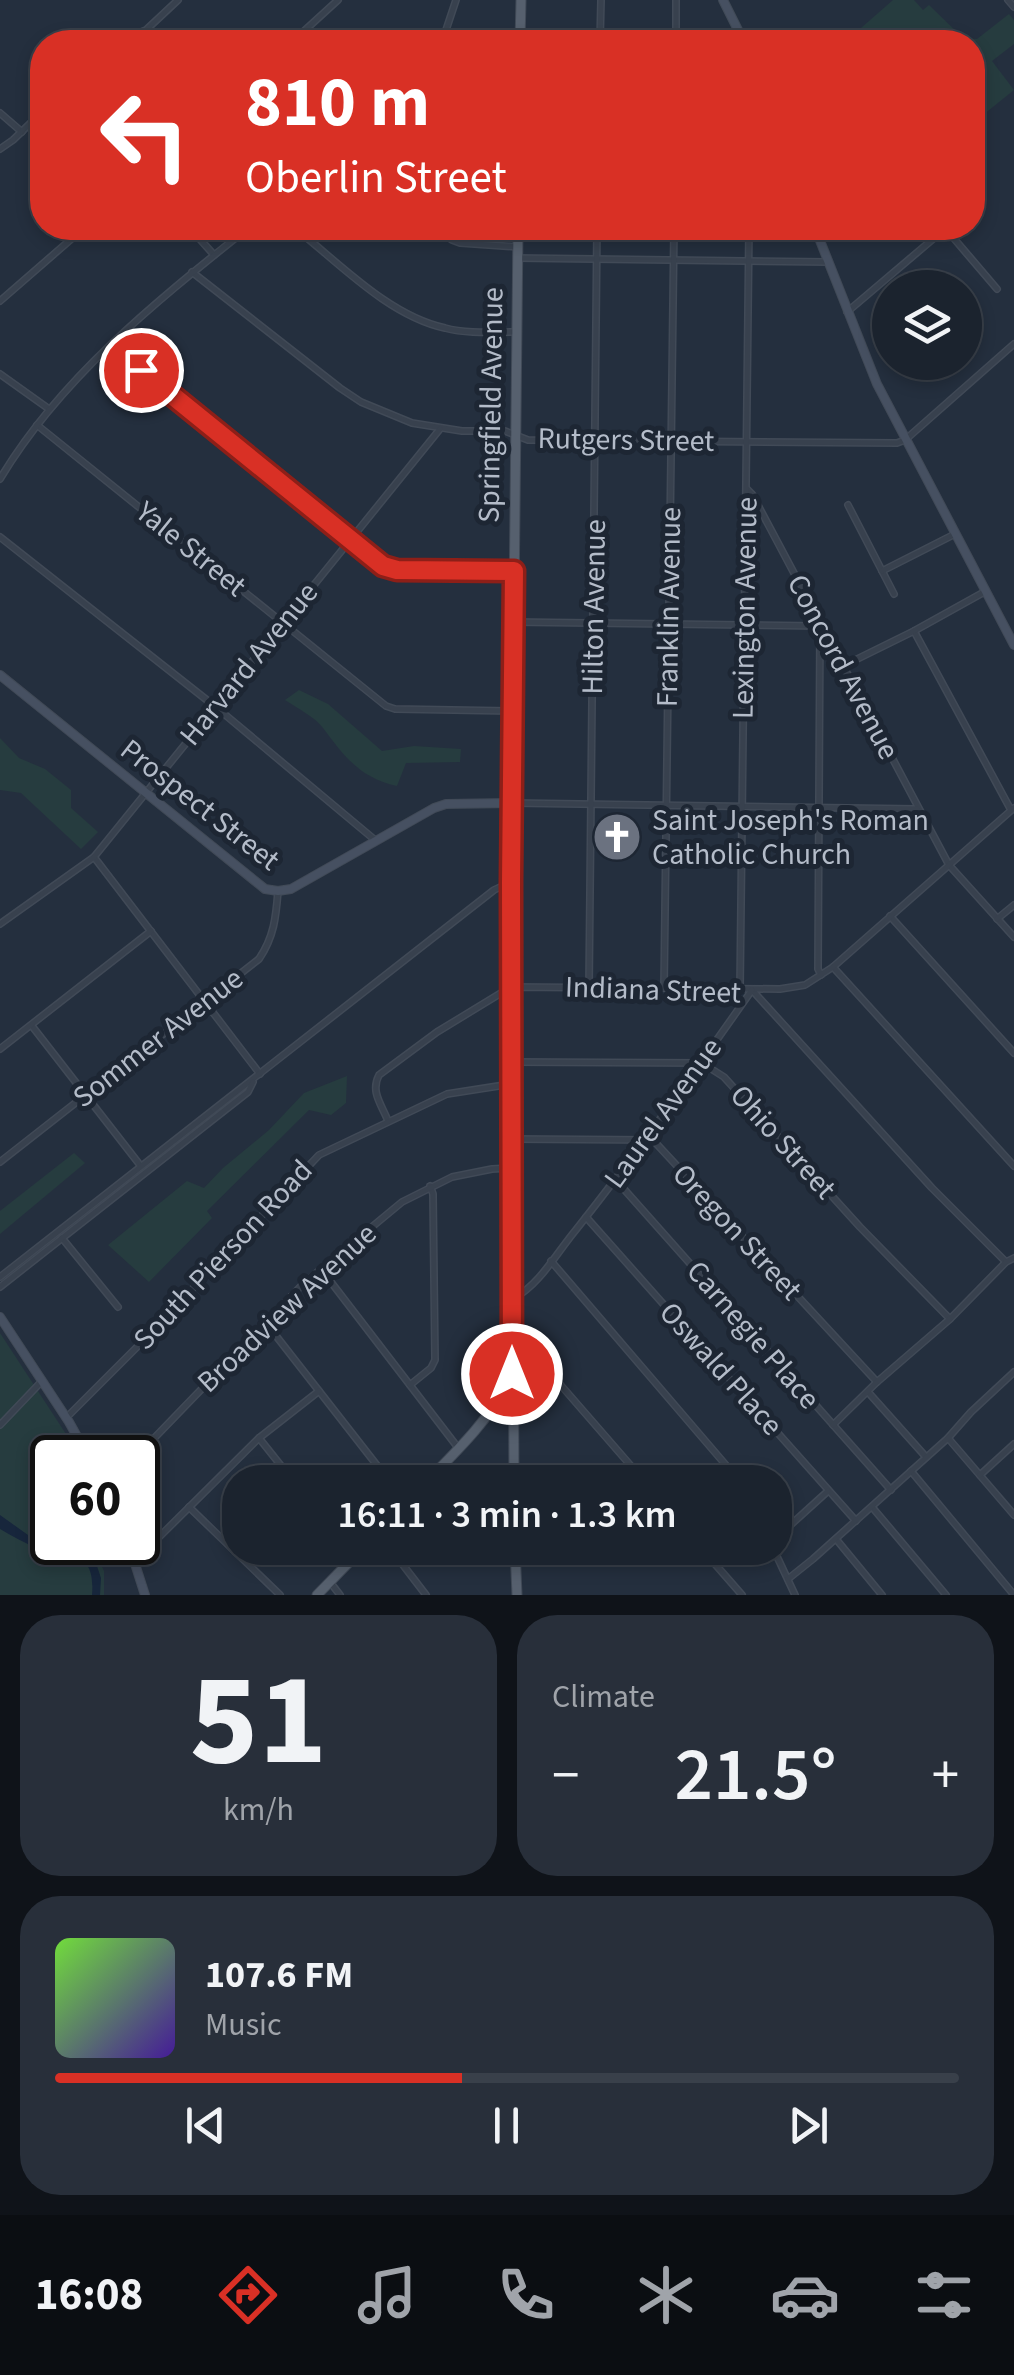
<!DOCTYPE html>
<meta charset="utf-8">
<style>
body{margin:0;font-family:"Source Sans 3",sans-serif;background:#282f3a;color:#f1f3f6;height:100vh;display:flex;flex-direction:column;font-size:38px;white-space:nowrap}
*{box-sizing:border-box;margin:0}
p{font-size:32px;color:#a0a4aa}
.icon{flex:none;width:55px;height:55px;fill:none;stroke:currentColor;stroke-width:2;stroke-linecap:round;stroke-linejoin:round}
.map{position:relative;height:1595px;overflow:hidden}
.side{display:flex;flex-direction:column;gap:20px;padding:20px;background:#0f1319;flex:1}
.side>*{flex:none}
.guide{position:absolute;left:30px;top:30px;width:955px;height:210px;border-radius:40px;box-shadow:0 5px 15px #0003,0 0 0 2px #39404a;background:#d93025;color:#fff;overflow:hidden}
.controls{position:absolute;left:872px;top:270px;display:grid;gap:20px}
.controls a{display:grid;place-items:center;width:110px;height:110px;border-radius:50%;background:#1b232e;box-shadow:0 5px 15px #0003,0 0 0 2px #39404a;font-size:50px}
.speed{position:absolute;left:30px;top:1435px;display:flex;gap:20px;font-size:50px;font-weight:700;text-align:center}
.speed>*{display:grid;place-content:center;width:130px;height:130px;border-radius:50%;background:#1b232e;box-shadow:0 5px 15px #0003,0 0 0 2px #39404a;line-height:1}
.speed .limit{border:5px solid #111;border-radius:15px;background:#fff;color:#111}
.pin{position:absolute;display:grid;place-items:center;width:85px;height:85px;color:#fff;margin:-42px;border:5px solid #fff;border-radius:50%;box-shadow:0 2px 10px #0007}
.me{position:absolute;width:110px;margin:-55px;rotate:0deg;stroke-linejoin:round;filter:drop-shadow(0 0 8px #0008)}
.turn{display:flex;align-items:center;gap:35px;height:210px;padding:0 50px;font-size:45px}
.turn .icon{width:130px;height:130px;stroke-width:2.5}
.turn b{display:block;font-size:70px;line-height:85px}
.big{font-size:75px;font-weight:600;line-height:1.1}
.side .widget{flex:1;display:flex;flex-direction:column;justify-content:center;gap:15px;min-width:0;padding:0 35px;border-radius:40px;background:#282f3a}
.side .dial{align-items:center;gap:0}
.dial b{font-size:130px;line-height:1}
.song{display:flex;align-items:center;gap:30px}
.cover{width:120px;height:120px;border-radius:15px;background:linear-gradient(135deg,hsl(100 70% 55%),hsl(260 70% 35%))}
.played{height:10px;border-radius:5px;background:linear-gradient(90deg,#d93025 45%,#39404a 45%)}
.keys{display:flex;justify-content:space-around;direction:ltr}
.heat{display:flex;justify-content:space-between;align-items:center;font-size:55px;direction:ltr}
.side .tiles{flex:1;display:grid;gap:20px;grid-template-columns:1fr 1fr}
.widget:last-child{grid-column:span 2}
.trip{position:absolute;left:222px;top:1465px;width:570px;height:100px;border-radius:40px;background:#1b232e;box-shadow:0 5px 15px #0003,0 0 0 2px #39404a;font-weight:600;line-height:100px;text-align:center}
.tabs{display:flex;height:160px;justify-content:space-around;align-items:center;background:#0b0e12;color:#a0a4aa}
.tabs .icon{width:70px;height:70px}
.tabs .active{color:#d93025}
.tabs b{font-size:45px;color:#f1f3f6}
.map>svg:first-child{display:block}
</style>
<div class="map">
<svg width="1014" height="1595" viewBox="0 0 1014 1595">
<rect width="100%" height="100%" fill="#242f3e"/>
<g fill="#263c3f">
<path d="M893,0H914L923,10L929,5L963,38L977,39L1009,14L1014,20V44L992,61L1014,90L973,123L972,42H845Z"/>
<path d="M299,690L328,704L382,751L414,746L461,749L460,762L406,763L397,786C360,778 344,756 323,728C315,717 297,708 285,700Z"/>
<path d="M0,738L19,758L45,769L71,790V808L98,832L81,849L21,793L0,790Z"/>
<path d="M347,1076L346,1103L331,1115L309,1110L207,1211L212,1218L149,1282L108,1245L187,1181L204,1188L223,1168L269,1130L304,1093Z"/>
<path d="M74,1153L85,1163L0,1234V1211Z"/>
<path d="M0,1333L81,1457L52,1458V1542L91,1543L104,1571V1595H0Z"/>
</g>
<path fill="#17263c" d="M0,1515L35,1540L63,1550L76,1548L82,1550L97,1566L101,1578L100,1595H92C96,1547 67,1559 38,1548C24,1543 12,1536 0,1529Z"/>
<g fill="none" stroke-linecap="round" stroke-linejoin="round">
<g stroke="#414a57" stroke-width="8">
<g id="street">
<path d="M1008,0L1014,7"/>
<path d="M116,42L146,30L178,0"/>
<path d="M292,42L338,0"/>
<path d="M442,42L456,0"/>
<path d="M600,42L601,0"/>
<path d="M676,42V0"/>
<path d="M0,113L22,132"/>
<path d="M0,149L13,140L42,112"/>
<path d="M190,228L214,255"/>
<path d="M295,228C339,263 389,316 445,328C467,334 493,332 516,332"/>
<path d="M436,228L452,240L460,243L518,247"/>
<path d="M945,228L997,289"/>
<path d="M517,258L828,262"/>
<path d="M192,272L340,388L361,402L412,423L462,431H505L528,440L897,443L905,440L1014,344"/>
<path d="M0,301L84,228"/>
<path d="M847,312L946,228"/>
<path d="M111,346L383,567L397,570L514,571"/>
<path d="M0,374L49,409"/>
<path d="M37,425L386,706L395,709L512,711"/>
<path d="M0,479C61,377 157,301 248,228"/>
<path d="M747,489L752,494L949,865L1014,937"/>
<path d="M848,505L894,594"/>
<path d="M0,537L217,708L375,840"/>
<path d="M882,571L955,534"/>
<path d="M513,622L820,626L818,969L821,975"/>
<path d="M914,631L1011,810"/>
<path d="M843,666L914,631L986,591"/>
<path d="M513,803L917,809"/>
<path d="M94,857L260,1074"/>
<path d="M890,916L1014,1053"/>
<path d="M997,919L1014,905"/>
<path d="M0,924L94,857L440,429"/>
<path d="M833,967L1014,1166"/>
<path d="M589,987L597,228"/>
<path d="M664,987L674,228"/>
<path d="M740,989L749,228"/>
<path d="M752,990L932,1188L1006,1262"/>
<path d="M32,1026L140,1165"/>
<path d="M0,1049L151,931"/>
<path d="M512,1062L702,1063L724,1077L860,1227L950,1319"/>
<path d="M388,1121C382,1105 370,1092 379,1075L437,1032L511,987L780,989L805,985L833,967L1014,808"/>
<path d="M512,1139L653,1140L877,1382"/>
<path d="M0,1162L259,959C274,937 276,917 278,891"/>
<path d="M615,1179L891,1490"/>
<path d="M586,1217L856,1521"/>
<path d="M62,1238L118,1307"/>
<path d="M551,1261L731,1471L737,1482"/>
<path d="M321,1269L459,1449"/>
<path d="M0,1277L494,890L511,882"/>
<path d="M0,1287L248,1092L253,1082"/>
<path d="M513,1299C540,1284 556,1254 575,1231C637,1153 695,1071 752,990"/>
<path d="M266,1323L390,1482"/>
<path d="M514,1335L525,1344L645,1482"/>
<path d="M410,1385L431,1368L435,1360L433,1194L430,1186"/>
<path d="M868,1392L926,1457"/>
<path d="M66,1418L147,1337L319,1155L447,1094L511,1084"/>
<path d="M0,1425L42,1381"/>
<path d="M833,1425L877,1382L950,1319L1006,1262L1014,1258"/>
<path d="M259,1438L294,1482"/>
<path d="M948,1438L1014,1515"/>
<path d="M135,1458L303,1284L402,1202L452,1177L492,1169L512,1168"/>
<path d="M911,1471L1014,1595"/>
<path d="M980,1475L1014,1444"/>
<path d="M189,1507L280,1595"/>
<path d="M872,1507L946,1595"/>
<path d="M775,1539L828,1491"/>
<path d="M836,1539L882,1595"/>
<path d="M344,1548L352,1558"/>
<path d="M390,1548L426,1595"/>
<path d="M701,1548L742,1595"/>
<path d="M773,1548L795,1595"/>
<path d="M134,1559L142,1554L259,1438L319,1391"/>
<path d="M788,1579L813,1559L948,1438L971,1412L1014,1372"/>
<path d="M330,1582L340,1595"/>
</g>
</g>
<g stroke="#414a57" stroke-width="10">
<g id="secondary">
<path d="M723,0L744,42"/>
<path d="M815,228L877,384L1014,645"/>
<path d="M0,675L265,889L278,891L291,889L434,808L446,804L513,803"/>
<path d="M0,1317L69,1422L89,1458"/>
<path d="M128,1542L145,1595"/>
</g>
</g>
<g stroke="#414a57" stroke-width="11">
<g id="primary">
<path d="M520,42L521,0"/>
<path d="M426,1482C458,1450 491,1418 512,1376"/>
<path d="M514,1482L511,882L518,228"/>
<path d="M515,1548L517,1595"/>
<path d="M317,1595L363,1548"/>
</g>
</g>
<use href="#street" stroke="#38414e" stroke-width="5"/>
<use href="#secondary" stroke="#465061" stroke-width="8"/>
<use href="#primary" stroke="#56606e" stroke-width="9"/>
</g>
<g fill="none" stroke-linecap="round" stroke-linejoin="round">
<g stroke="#8d1f18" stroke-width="25">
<path id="route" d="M141,370L383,566L397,570L514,571L511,882L512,1374"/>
</g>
<use href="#route" stroke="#d93025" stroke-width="18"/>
</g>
<defs>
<g id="church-disc" transform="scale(2.5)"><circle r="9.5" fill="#6b7280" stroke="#1d2633"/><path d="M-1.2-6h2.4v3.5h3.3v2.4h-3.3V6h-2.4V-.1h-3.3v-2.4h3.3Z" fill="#fff"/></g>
</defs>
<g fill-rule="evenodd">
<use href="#church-disc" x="617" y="837"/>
</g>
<g text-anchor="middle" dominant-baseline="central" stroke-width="10" stroke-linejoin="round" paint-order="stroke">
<g font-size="30" fill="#b4bcc9" stroke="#1d2633">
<text transform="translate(491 405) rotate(-89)">Springfield Avenue</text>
<text transform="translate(626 440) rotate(1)">Rutgers Street</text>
<text transform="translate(191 549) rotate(39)">Yale Street</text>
<text transform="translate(594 607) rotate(-89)">Hilton Avenue</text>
<text transform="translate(669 607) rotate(-89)">Franklin Avenue</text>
<text transform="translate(745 608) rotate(-89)">Lexington Avenue</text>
<text transform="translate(249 664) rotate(-51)">Harvard Avenue</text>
<text transform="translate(843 667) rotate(62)">Concord Avenue</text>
<text transform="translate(200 805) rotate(38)">Prospect Street</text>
<text transform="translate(653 990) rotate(2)">Indiana Street</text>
<text transform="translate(158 1038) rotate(-38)">Sommer Avenue</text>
<text transform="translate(663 1113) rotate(-54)">Laurel Avenue</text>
<text transform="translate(783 1142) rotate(48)">Ohio Street</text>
<text transform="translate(737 1232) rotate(47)">Oregon Street</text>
<text transform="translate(223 1255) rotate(-47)">South Pierson Road</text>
<text transform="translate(287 1308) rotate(-43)">Broadview Avenue</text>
<text transform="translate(753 1335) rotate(49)">Carnegie Place</text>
<text transform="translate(721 1369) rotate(48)">Oswald Place</text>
</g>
<g font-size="30" fill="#b4bcc9" stroke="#1d2633" text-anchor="start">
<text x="652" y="820">Saint Joseph's Roman<tspan x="652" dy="34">Catholic Church</tspan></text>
</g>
</g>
</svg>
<div class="controls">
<a><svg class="icon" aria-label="layers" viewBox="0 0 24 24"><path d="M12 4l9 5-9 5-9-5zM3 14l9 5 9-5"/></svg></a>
</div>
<div class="speed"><div class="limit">60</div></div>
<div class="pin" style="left:141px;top:370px;background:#d93025"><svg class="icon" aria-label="arrive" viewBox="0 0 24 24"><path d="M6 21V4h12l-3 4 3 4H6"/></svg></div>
<svg class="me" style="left:512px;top:1374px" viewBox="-20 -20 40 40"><circle r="17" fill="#d93025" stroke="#fff" stroke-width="3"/><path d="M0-11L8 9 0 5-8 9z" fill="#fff"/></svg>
<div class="trip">16:11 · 3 min · 1.3 km</div>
<div class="guide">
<div class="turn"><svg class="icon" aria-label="left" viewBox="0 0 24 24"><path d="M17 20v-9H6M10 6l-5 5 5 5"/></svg><div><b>810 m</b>Oberlin Street</div></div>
</div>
</div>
<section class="side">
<div class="tiles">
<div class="widget dial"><b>51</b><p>km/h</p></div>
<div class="widget"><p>Climate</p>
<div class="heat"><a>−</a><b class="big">21.5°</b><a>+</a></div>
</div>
<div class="widget">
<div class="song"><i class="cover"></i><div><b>107.6 FM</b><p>Music</p></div></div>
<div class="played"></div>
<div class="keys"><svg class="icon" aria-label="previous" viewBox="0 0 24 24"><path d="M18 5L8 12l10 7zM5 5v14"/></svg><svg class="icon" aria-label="pause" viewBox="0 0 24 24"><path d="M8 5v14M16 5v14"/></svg><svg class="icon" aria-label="next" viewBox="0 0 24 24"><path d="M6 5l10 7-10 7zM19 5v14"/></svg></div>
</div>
</div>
</section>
<nav class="tabs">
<b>16:08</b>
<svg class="icon active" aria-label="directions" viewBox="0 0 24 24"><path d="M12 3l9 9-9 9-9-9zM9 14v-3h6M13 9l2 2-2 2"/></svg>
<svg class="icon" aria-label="music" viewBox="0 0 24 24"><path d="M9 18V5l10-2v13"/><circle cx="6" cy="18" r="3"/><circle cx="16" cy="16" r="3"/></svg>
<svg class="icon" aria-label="phone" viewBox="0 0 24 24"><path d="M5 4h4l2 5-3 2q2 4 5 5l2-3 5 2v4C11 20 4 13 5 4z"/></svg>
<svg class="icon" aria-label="climate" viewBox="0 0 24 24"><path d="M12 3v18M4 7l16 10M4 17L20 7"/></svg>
<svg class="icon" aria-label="car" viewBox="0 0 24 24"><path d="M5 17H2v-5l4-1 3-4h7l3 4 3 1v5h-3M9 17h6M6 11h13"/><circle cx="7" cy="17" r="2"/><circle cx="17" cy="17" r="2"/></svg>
<svg class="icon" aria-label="filters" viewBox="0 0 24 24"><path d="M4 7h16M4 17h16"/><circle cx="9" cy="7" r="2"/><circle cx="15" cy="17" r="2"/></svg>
</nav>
